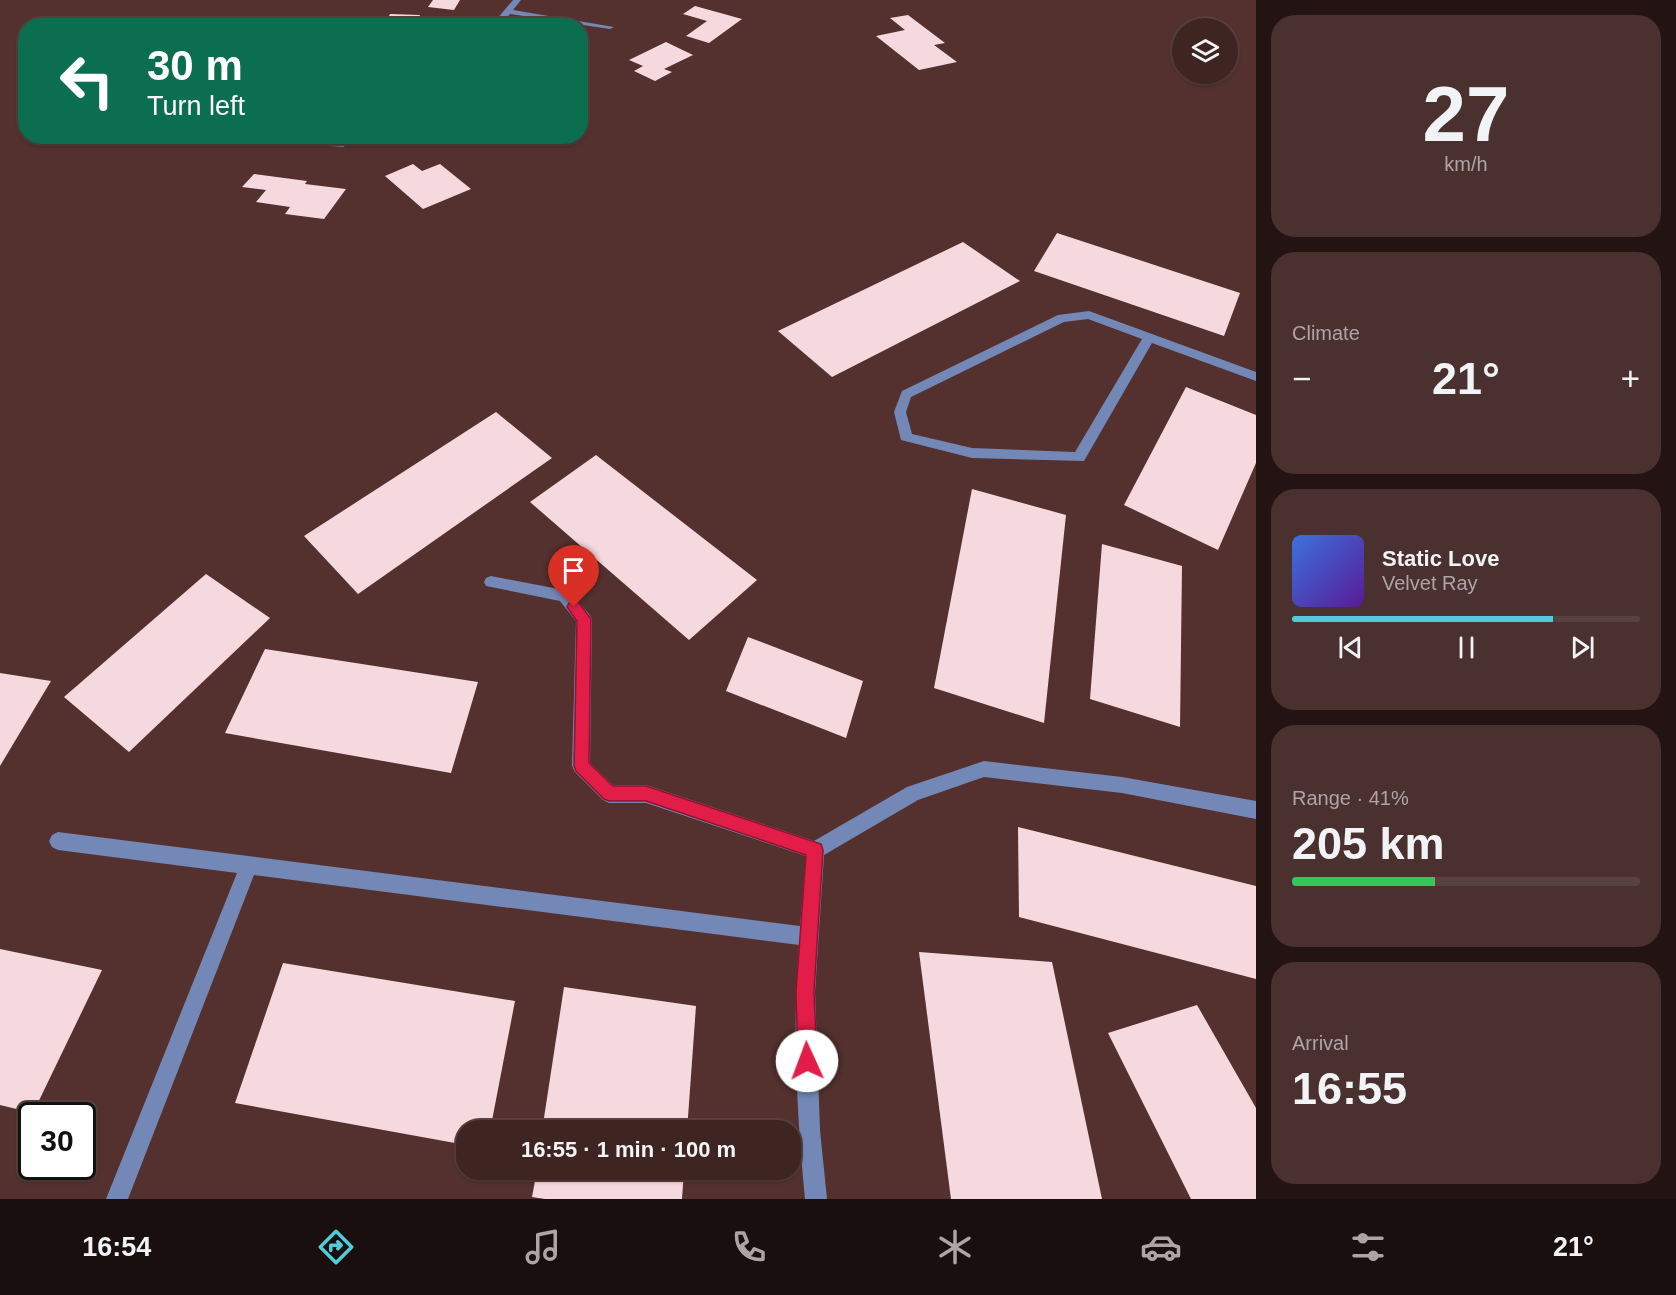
<!DOCTYPE html>
<meta charset="utf-8">
<style>
body{margin:0;font-family:Arial,sans-serif;background:#4a312f;color:#f1f3f6;height:100vh;display:flex;flex-direction:column;font-size:22px;white-space:nowrap}
*{box-sizing:border-box;margin:0}
p{font-size:20px;color:#ada5a5}
.icon{flex:none;width:33px;height:33px;fill:none;stroke:currentColor;stroke-width:2;stroke-linecap:round;stroke-linejoin:round}
.map{position:relative;flex:1;overflow:hidden}
.drawer{display:flex;flex-direction:column;gap:15px;padding:15px;background:#231413;width:420px}
.drawer>*{flex:none}
.guide{position:absolute;left:18px;top:18px;width:570px;height:126px;border-radius:24px;box-shadow:0 2px 4px #0004,0 0 0 2px #584240;background:#0b6e4f;color:#fff;overflow:hidden}
.buttons{position:absolute;left:1172px;top:18px;display:grid;gap:12px}
.buttons a{display:grid;place-items:center;width:66px;height:66px;border-radius:50%;background:#3f2522;box-shadow:0 2px 4px #0004,0 0 0 2px #584240;font-size:30px}
.speed{position:absolute;left:18px;top:1102px;display:flex;gap:12px;font-size:30px;font-weight:700;text-align:center}
.speed>*{display:grid;place-content:center;width:78px;height:78px;border-radius:50%;background:#3f2522;box-shadow:0 2px 4px #0004,0 0 0 2px #584240;line-height:1}
.speed .limit{border:3px solid #111;border-radius:9px;background:#fff;color:#111}
.pin{position:absolute;display:grid;place-items:center;width:51px;height:51px;color:#fff;margin:-62px -26px;border-radius:50% 50% 50% 0;rotate:-45deg;box-shadow:0 0 6px #0007}
.pin .icon{rotate:45deg}
.me{position:absolute;width:66px;margin:-33px;rotate:358deg;stroke-linejoin:round;filter:drop-shadow(0 0 4px #0008)}
.turn{display:flex;align-items:center;gap:21px;height:126px;padding:0 30px;font-size:27px}
.turn .icon{width:78px;height:78px;stroke-width:2.5}
.turn b{display:block;font-size:42px;line-height:51px}
.big{font-size:45px;font-weight:800;line-height:1.1}
.drawer .tile{flex:1;display:flex;flex-direction:column;justify-content:center;gap:9px;min-width:0;padding:0 21px;border-radius:24px;background:#4a312f}
.drawer .dial{align-items:center;gap:0}
.dial b{font-size:78px;line-height:1}
.song{display:flex;align-items:center;gap:18px}
.cover{width:72px;height:72px;border-radius:9px;background:linear-gradient(135deg,hsl(220 70% 55%),hsl(270 70% 35%))}
.played{height:6px;border-radius:3px;background:linear-gradient(90deg,#52cbd8 75%,#584240 75%)}
.keys{display:flex;justify-content:space-around;direction:ltr}
.heat{display:flex;justify-content:space-between;align-items:center;font-size:33px;direction:ltr}
.charge{height:9px;border-radius:4px;background:linear-gradient(90deg,#34c759 41%,#584240 0)}
.trip{position:absolute;left:456px;top:1120px;width:345px;height:60px;border-radius:24px;background:#3f2522;box-shadow:0 2px 4px #0004,0 0 0 2px #584240;font-weight:800;line-height:60px;text-align:center}
.tabs{display:flex;height:96px;justify-content:space-around;align-items:center;background:#190f0e;color:#ada5a5}
.tabs .icon{width:42px;height:42px}
.tabs .on{color:#52cbd8}
.tabs b{font-size:27px;color:#f1f3f6}
main{display:flex;flex:1;min-height:0}
.map>svg:first-child{display:block}
</style>
<main>
<div class="map">
<svg width="1256" height="1199" viewBox="0 0 1256 1199">
<rect width="100%" height="100%" fill="#54312e"/>
<g fill="#f6d9df">
<path d="M433,0H460L454,10L428,7Z"/>
<path d="M695,6L742,19L709,43L686,36L707,21L683,14Z"/>
<path d="M390,14L420,15L415,26H384Z"/>
<path d="M908,15L945,43L934,45L957,62L919,70L876,36L905,30L890,18Z"/>
<path d="M666,42L693,55L664,69L672,72L655,81L634,71L643,66L629,60Z"/>
<path d="M413,164L422,171L440,164L471,189L423,209L385,176Z"/>
<path d="M254,174L307,181L305,184L346,189L324,219L285,214L290,207L256,202L266,190L242,187Z"/>
<path d="M1057,233L1240,293L1224,336L1034,271Z"/>
<path d="M963,242L1020,281L832,377L778,331Z"/>
<path d="M1186,387L1256,415V463L1218,550L1124,505Z"/>
<path d="M496,412L552,458L358,594L304,536Z"/>
<path d="M596,455L757,580L689,640L530,502Z"/>
<path d="M972,489L1066,515L1044,723L934,688Z"/>
<path d="M1102,544L1182,566L1180,727L1090,699Z"/>
<path d="M206,574L270,618L129,752L64,697Z"/>
<path d="M748,637L863,681L846,738L726,691Z"/>
<path d="M265,649L478,682L451,773L225,733Z"/>
<path d="M0,673L51,681L0,766Z"/>
<path d="M1018,827L1256,886V979L1019,917Z"/>
<path d="M0,949L102,970L33,1113L0,1105Z"/>
<path d="M919,952L1052,962L1102,1199H951Z"/>
<path d="M283,963L515,1001L490,1131H466V1145L235,1103Z"/>
<path d="M564,987L696,1006L687,1131H542Z"/>
<path d="M1197,1005L1256,1108V1199H1191L1108,1033Z"/>
<path d="M537,1170H684L682,1199H545L532,1197Z"/>
</g>
<g fill="none" stroke-linecap="round" stroke-linejoin="round">
<g fill="#7388b6" fill-rule="evenodd">
<path d="M513,0H521L513,10L614,27L610,29L510,14L500,26H491Z"/>
<path d="M283,136L342,141L351,136H364L343,147L253,140L248,137Z"/>
<path d="M1089,311L1256,372V381L1152,343L1084,461L972,458L901,440L894,412L902,391L1058,315ZM1088,319L1142,339L1075,452L972,448L912,434L906,412L911,397L1064,322Z"/>
<path d="M491,576L569,591L589,614L592,619L590,763L613,785H646L814,841L907,787L984,761L1122,777L1256,801V819L1122,793L984,777L918,800L824,855L815,992L820,1130L827,1199H805C797,1115 792,1030 799,945L254,875L128,1199H106L237,873L58,850L52,847L49,841L52,835L58,832L800,926L806,856L646,803H609L603,800L575,772L572,766L576,621L560,601L486,586L484,582L486,578Z"/>
</g>
</g>
<path fill="#e11d48" stroke="#92132f" stroke-width="1.5" d="M574,601L579,603L591,619L589,763L613,786H646L821,844L823,850L814,992L817,1061L814,1068L807,1070L801,1068L798,1061L796,992L806,855L646,801H609L604,799L576,771L574,766L577,621L567,607L569,603Z"/>
</svg>
<div class="buttons">
<a><svg class="icon" aria-label="layers" viewBox="0 0 24 24"><path d="M12 4l9 5-9 5-9-5zM3 14l9 5 9-5"/></svg></a>
</div>
<div class="speed"><div class="limit">30</div></div>
<div class="pin" style="left:574px;top:607px;background:#d93025"><svg class="icon" aria-label="arrive" viewBox="0 0 24 24"><path d="M6 21V4h12l-3 4 3 4H6"/></svg></div>
<svg class="me" style="left:807px;top:1061px" viewBox="-20 -20 40 40"><circle r="19" fill="#fff"/><path d="M0-13L10 11 0 6-10 11z" fill="#e11d48"/></svg>
<div class="trip">16:55 · 1 min · 100 m</div>
<div class="guide">
<div class="turn"><svg class="icon" aria-label="left" viewBox="0 0 24 24"><path d="M17 20v-9H6M10 6l-5 5 5 5"/></svg><div><b>30 m</b>Turn left</div></div>
</div>
</div>
<section class="drawer">
<div class="tile dial"><b>27</b><p>km/h</p></div>
<div class="tile"><p>Climate</p>
<div class="heat"><a>−</a><b class="big">21°</b><a>+</a></div>
</div>
<div class="tile">
<div class="song"><i class="cover"></i><div><b>Static Love</b><p>Velvet Ray</p></div></div>
<div class="played"></div>
<div class="keys"><svg class="icon" aria-label="previous" viewBox="0 0 24 24"><path d="M18 5L8 12l10 7zM5 5v14"/></svg><svg class="icon" aria-label="pause" viewBox="0 0 24 24"><path d="M8 5v14M16 5v14"/></svg><svg class="icon" aria-label="next" viewBox="0 0 24 24"><path d="M6 5l10 7-10 7zM19 5v14"/></svg></div>
</div>
<div class="tile"><p>Range · 41%</p><b class="big">205 km</b><div class="charge"></div></div>
<div class="tile"><p>Arrival</p><b class="big">16:55</b></div>
</section>
</main>
<nav class="tabs">
<b>16:54</b>
<svg class="icon on" aria-label="directions" viewBox="0 0 24 24"><path d="M12 3l9 9-9 9-9-9zM9 14v-3h6M13 9l2 2-2 2"/></svg>
<svg class="icon" aria-label="music" viewBox="0 0 24 24"><path d="M9 18V5l10-2v13"/><circle cx="6" cy="18" r="3"/><circle cx="16" cy="16" r="3"/></svg>
<svg class="icon" aria-label="phone" viewBox="0 0 24 24"><path d="M5 4h4l2 5-3 2q2 4 5 5l2-3 5 2v4C11 20 4 13 5 4z"/></svg>
<svg class="icon" aria-label="climate" viewBox="0 0 24 24"><path d="M12 3v18M4 7l16 10M4 17L20 7"/></svg>
<svg class="icon" aria-label="car" viewBox="0 0 24 24"><path d="M5 17H2v-5l4-1 3-4h7l3 4 3 1v5h-3M9 17h6M6 11h13"/><circle cx="7" cy="17" r="2"/><circle cx="17" cy="17" r="2"/></svg>
<svg class="icon" aria-label="filters" viewBox="0 0 24 24"><path d="M4 7h16M4 17h16"/><circle cx="9" cy="7" r="2"/><circle cx="15" cy="17" r="2"/></svg>
<b>21°</b>
</nav>
